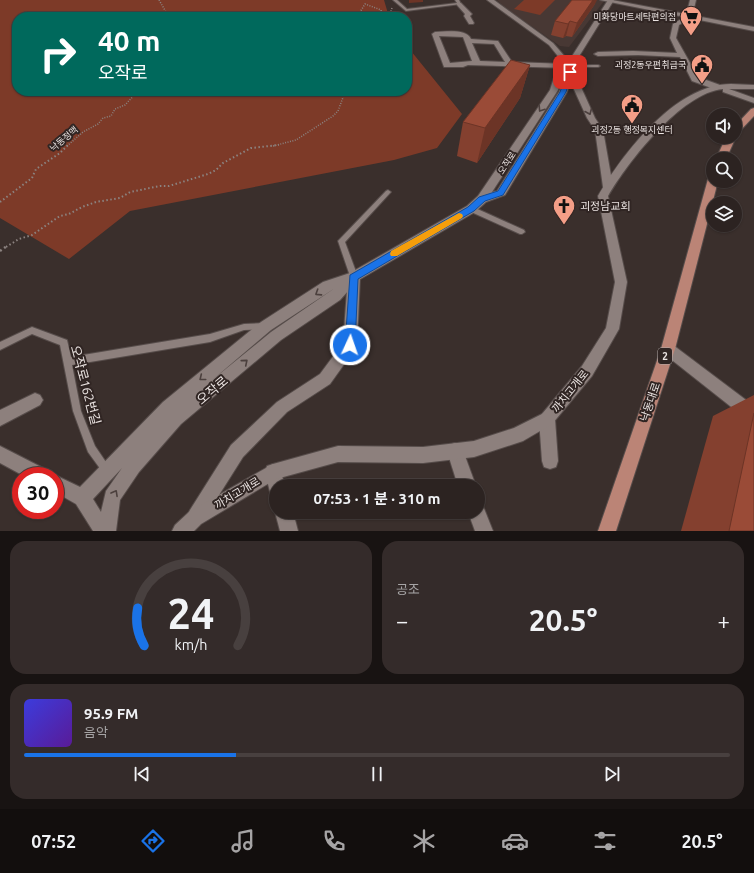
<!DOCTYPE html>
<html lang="ko">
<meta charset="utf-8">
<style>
body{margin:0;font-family:Ubuntu,"Noto Sans KR",sans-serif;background:#342b2a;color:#f1f3f6;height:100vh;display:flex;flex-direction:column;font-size:15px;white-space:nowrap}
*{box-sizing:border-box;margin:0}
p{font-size:13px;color:#a6a4a5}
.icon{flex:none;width:22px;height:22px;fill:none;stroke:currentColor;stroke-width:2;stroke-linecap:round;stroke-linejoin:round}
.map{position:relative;height:531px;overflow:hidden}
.sheet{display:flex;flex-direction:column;gap:10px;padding:10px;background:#181312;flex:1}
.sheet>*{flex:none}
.guide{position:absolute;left:12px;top:12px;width:400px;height:84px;border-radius:16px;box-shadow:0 1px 3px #0004,0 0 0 1px #48403f;background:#00695c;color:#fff;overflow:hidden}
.buttons{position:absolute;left:706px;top:108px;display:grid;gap:8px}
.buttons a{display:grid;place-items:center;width:36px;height:36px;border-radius:50%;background:#2c2321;box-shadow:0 1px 3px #0004,0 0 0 1px #48403f;font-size:20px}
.speed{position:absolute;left:12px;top:467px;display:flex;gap:8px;font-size:20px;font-weight:700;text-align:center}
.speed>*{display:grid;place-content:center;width:52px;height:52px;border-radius:50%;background:#2c2321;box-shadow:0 1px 3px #0004,0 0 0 1px #48403f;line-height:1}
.speed .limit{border:6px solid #d22;background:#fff;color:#111}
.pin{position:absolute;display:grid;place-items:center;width:34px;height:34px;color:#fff;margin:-17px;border-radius:8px;box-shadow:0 2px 6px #0006}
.me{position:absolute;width:44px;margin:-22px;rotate:3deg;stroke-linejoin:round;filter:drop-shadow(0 0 3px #0008)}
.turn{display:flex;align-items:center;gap:14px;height:84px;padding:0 20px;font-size:18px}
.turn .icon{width:52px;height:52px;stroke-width:2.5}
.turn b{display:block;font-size:28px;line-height:34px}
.big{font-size:30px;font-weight:700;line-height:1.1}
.sheet .tile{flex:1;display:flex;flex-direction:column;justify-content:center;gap:6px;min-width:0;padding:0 14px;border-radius:16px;background:#342b2a}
.sheet .dial{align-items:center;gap:0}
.dial svg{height:104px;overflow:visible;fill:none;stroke:#48403f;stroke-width:7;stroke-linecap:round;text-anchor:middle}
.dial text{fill:#f1f3f6;stroke:none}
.song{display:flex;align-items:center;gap:12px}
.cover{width:48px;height:48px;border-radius:6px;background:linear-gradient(135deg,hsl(240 70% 55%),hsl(270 70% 35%))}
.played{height:4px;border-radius:2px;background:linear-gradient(90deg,#1a73e8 30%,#48403f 30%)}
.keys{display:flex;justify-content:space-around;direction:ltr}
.heat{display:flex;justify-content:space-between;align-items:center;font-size:22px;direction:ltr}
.sheet .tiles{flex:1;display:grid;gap:10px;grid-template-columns:1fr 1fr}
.tile:last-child{grid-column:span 2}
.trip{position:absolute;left:269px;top:479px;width:216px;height:40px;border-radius:20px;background:#2c2321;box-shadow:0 1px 3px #0004,0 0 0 1px #48403f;font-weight:700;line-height:40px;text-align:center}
.dock{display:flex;height:64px;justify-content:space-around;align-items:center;background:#120e0d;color:#a6a4a5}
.dock .icon{width:28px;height:28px}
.dock .current{color:#1a73e8}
.dock b{font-size:18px;color:#f1f3f6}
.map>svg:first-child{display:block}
</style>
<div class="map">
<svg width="754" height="531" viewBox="0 0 754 531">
<rect width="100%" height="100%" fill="#3a2f2c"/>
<path fill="#483834" d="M497,0H598L604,1L569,47L560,46L504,7Z"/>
<g fill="#7d3a28">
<path d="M0,0H384L389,17H17V91H407V46L462,114L437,148L394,160L130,211L69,259L0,218Z"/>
<path d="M524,0H555L540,15L514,9Z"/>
</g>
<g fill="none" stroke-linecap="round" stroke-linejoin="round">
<g stroke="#564c4a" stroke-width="2">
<g id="lane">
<path d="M393,0H397L407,9L457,3L455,0H459L461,4L406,11Z"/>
<path d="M567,65H598L600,66L598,67H567Z"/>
<path d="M388,190L391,192L390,193L345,242L358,277L357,279H351L338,241L386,191Z"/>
<path d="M469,207H473L524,230L525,232L522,234H520L469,211L468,209Z"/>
<path d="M265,323L268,324L269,326L268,328L265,329L244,330L210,342L72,365L81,411L95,446L112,471L110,474L107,476L104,474L88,452L73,411L60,345L32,334L0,350V342L32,327L67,340L71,357L210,334L244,324Z"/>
</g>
</g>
<g stroke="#564c4a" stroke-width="2">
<g id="street">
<path d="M608,0H614L573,66L581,73L580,85L595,118L603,130L613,187L608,190L603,187L595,130L587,118L572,85L573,74L567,68L468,65L463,67H444L432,34L435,32C445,32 466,28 471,39L498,41L512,62L567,64ZM439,36L463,37L472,61L450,63ZM472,43L494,44L505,62L480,61Z"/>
<path d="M690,0H696L692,17L679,25L676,38L698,77L720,85V89H714L692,81L680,57L638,55L598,56L594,54L598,52L633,51L677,53L670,38L673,24L686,16Z"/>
<path d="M457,3H461L472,14L470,16L474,23L473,24H469L464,16L465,14L457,5Z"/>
<path d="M354,272L358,274L360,277L357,345L355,349L330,384L287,412L243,457L202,522L196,525L190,522L187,516L190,510L231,445L277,402L320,374L343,343L348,277L350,274Z"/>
<path d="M668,343L673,345L754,406V424L749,421L663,353L661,349L663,345Z"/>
<path d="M35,393L40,395L43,400L40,405L0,426V410Z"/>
<path d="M547,411L552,414L555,419L558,461L556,467L550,469L544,467L542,461L539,419L542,414Z"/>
<path d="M455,443L461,445L476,486H458L447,451L449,445Z"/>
<path d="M273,464L279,466L285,486H276V495L270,492L265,472L267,466Z"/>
<path d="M478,504L483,506L493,531H475L468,512H478Z"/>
<path d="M276,510V512H293L298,531H280L275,512Z"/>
</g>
</g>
<g stroke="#564c4a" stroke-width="2">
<g id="secondary">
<path d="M487,0H494L553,43L573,66L574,72L567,92L505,195L486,202L475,212L357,281L340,300L281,340L181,424L139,472L120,500L116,531H93L76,504L55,492V476H51L55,475L80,487L163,402L261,322L323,282L350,273L467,206L478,196L550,90L556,71L565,65L549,45ZM566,71L559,92L497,191L492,192L558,90L563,72ZM335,288L271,332L211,381L271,330ZM122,468L106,491L101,512L93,499Z"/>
<path d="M600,0H612L754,27V31Z"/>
<path d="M731,84L754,85V89H729L754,98V103L723,92V89C681,93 628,162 608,196L627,282L619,329L592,376L552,424L523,441L474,457L423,463L338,462L276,479L201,524L194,531H172L175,525L189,512L273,464L338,446L423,447L474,441L514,428L542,414L582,366L606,328L615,282L598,196C623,153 676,84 731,84Z"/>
<path d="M0,446L47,470L49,476H24L0,463Z"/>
</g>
</g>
<g stroke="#564c4a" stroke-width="2">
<g id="primary">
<path d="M754,108V116L738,133L735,134V126L751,109Z"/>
<path d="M735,136L736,137L726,159H716L726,137Z"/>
<path d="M713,176V181H718L675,349L616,531H598L661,349L708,179Z"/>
</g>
</g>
<g stroke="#8c8380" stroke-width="1.5" stroke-dasharray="1 1.5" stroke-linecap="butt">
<path d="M159,0L166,12L164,17"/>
<path d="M392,8L391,11L393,17"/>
<path d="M357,17L365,4L381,10L382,17"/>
<path d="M67,146L83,132L98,124L103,118L111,116L115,109L125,105L138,91"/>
<path d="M273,146L296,140L333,116L338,111L345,92L344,91"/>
</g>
<g stroke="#8c8380" stroke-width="2" stroke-dasharray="1.5 2.5" stroke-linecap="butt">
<path d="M0,202L32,178L36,169L60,153L68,145"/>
<path d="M6,247L19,239L32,235L60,216L69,214L82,207L96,202L120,198L130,192L160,186H169L208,174L216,170L223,163L251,148L279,145"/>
</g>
<path stroke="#8c8380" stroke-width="2.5" stroke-dasharray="2 3" stroke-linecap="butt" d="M0,251L7,246"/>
<use href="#lane" fill="#8d807d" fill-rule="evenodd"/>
<use href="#street" fill="#8d807d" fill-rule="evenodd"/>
<use href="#secondary" fill="#8d807d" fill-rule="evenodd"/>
<use href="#primary" fill="#bb8476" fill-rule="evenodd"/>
</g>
<g fill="#84402f">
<path d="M595,4L572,37L566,36L563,38L551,35L555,21Z"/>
<path d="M530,65L520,98L477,163L457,156L463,122Z"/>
<path d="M754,395V531H681L713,416Z"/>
</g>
<g fill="#6c3426">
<path d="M409,0H423V2L409,3Z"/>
<path d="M593,0H597L595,4L572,37L577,23Z"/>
<path d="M570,21L566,36L563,38L568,24Z"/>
<path d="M530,65L520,98L477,163L485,128Z"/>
</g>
<g fill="#9a4b37" stroke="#6c3426">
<path d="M572,0H593L577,23L570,21L568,24L555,21Z"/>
<path d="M511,60L530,65L485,128L463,122Z"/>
<path d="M754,413V531H729Z"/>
</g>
<defs><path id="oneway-chevron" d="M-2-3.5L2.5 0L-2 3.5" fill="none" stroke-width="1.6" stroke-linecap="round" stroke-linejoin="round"/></defs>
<g stroke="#4c403e">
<use href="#oneway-chevron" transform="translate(541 109) rotate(123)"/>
<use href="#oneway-chevron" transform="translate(589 112) rotate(67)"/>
<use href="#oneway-chevron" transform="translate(318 293) rotate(147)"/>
<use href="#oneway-chevron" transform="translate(245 362) rotate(-40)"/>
<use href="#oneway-chevron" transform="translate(202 378) rotate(141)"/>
<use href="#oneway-chevron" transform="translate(115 493) rotate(-61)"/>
</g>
<path fill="#1a73e8" stroke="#114b97" d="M568,70L573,72L566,92L503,195L485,201L474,211L358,279L355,345L354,348L350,350L346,348L345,345L350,275L468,207L479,197L498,191L560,92Z"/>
<path fill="#f59e0b" d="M459,213L462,214L463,216L462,218L397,256H391L390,254L391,251Z"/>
<defs>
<g id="supermarket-pin" transform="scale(1.15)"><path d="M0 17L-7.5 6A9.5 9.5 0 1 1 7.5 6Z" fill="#f49e87" stroke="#302523"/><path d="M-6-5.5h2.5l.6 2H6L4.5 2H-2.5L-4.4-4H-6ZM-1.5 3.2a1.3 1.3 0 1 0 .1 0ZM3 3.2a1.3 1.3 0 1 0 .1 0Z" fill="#111"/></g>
<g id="civic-pin" transform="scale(1.15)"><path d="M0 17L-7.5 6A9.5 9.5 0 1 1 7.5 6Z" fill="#f49e87" stroke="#302523"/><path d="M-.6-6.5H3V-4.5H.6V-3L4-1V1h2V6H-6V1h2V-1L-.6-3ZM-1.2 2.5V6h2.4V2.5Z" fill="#111"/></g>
<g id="church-pin" transform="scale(1.15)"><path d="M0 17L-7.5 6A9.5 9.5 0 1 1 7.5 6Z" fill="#f49e87" stroke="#302523"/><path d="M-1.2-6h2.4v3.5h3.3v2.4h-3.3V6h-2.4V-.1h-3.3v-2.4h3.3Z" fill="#111"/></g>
</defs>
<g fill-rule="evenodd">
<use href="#supermarket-pin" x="691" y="17"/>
<use href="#civic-pin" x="702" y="65"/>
<use href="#civic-pin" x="632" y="105"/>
<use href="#church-pin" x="564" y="206"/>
</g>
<g text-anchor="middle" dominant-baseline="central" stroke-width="4" stroke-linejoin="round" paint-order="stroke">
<g font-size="9" fill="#ebe4e2" stroke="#302523" text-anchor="end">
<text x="676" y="17">미화당마트세탁편의점</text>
<text x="686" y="65">괴정2동우편취급국</text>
<text x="632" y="130" text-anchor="middle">괴정2동 행정복지센터</text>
</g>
<g font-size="9" fill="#ebe4e2" stroke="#302523">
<text transform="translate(64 139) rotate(-40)">낙동정맥</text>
<text transform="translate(507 163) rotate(-57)">오작로</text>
</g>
<rect fill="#302523" stroke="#b3aba9" stroke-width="1" x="658" y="348" width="14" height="16" rx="3"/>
<g font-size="10" font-weight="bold" fill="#ebe4e2">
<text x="665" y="356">2</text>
</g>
<g font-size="11" fill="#ebe4e2" stroke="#302523" text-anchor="start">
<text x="580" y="206">괴정남교회</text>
</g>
<g font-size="11" fill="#ebe4e2" stroke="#302523">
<text transform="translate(570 391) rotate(-51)">까치고개로</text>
<text transform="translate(650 402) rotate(-71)">낙동대로</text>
<text transform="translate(237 493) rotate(-31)">까치고개로</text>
</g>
<g font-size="13" fill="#ebe4e2" stroke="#302523">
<text transform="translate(86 385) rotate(75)">오작로162번길</text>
<text transform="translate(212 390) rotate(-40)">오작로</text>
</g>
</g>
</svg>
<div class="buttons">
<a><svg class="icon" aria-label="sound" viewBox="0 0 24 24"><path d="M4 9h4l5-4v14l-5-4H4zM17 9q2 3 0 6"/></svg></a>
<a><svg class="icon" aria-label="search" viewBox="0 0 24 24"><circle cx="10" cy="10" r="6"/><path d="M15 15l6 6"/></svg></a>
<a><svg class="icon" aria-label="layers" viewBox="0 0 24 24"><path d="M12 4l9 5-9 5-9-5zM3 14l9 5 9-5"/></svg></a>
</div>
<div class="speed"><div class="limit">30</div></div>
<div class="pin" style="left:570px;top:72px;background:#d93025"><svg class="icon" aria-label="arrive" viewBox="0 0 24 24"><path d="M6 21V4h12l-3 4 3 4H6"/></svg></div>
<svg class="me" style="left:350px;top:345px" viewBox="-20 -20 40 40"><circle r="17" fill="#1a73e8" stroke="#fff" stroke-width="3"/><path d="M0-11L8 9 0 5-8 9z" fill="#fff"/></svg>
<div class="trip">07:53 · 1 분 · 310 m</div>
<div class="guide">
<div class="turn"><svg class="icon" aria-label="right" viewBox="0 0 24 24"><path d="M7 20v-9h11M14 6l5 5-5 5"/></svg><div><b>40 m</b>오작로</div></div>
</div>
</div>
<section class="sheet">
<div class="tiles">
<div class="tile dial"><svg viewBox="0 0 100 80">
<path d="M14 69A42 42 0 1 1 86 69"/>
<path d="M14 69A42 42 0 0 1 9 40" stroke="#1a73e8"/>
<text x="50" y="56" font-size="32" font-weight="700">24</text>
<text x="50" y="72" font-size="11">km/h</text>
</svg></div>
<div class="tile"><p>공조</p>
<div class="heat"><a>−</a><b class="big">20.5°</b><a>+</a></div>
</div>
<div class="tile">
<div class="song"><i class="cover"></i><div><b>95.9 FM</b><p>음악</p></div></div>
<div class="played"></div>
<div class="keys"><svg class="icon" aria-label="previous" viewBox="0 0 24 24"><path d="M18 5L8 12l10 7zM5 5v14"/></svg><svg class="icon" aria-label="pause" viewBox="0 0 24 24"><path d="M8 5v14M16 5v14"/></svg><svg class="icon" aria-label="next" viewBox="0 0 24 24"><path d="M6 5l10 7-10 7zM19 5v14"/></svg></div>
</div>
</div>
</section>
<nav class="dock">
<b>07:52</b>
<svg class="icon current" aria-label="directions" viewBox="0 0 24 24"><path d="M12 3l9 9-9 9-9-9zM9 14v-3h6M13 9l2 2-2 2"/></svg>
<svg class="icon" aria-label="music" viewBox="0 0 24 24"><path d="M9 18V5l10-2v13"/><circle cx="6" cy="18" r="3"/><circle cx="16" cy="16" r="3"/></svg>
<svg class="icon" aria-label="phone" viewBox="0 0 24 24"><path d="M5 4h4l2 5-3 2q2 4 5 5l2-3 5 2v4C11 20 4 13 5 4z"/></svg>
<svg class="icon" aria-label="climate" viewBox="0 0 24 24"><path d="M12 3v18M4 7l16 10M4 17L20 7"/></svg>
<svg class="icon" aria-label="car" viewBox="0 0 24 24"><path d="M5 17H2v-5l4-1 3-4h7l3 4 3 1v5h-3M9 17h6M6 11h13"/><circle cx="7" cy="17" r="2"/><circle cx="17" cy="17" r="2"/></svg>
<svg class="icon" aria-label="filters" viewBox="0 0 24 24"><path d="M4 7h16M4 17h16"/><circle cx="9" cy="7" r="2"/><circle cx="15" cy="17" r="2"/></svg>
<b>20.5°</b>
</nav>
